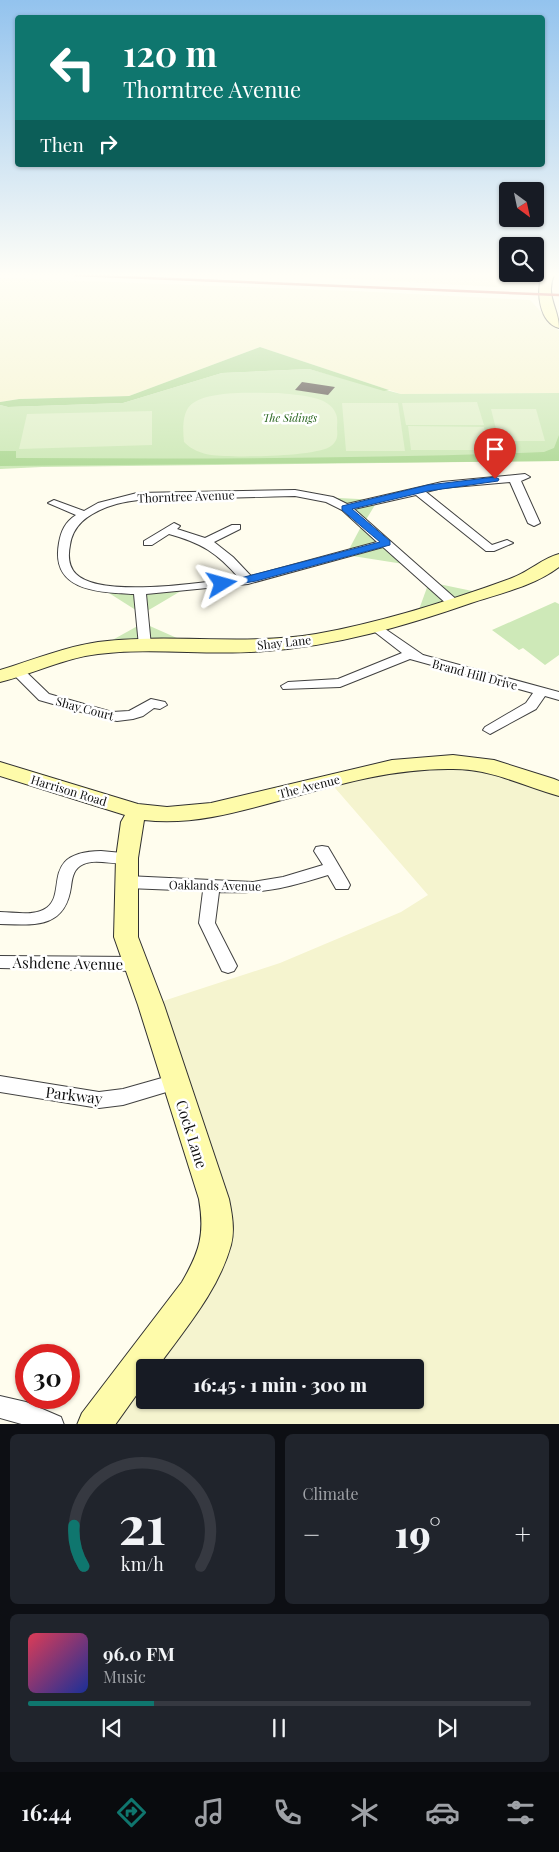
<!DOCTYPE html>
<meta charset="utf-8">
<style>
body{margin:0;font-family:"Playfair Display",serif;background:#20242c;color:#f1f3f6;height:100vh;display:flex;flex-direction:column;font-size:19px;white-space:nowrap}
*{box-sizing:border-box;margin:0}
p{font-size:16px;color:#9ea1a6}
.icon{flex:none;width:28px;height:28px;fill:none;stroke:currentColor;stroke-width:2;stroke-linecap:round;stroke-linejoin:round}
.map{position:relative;height:1424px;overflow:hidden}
.details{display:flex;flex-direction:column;gap:10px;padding:10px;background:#0d0f14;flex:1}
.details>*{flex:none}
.banner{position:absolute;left:15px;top:15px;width:530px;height:152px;border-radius:5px;box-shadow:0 1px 4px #0004;background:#0f766e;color:#fff;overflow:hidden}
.needle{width:32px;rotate:147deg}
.buttons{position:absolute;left:499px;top:182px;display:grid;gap:10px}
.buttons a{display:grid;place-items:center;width:45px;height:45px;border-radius:5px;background:#171b24;box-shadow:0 1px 4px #0004;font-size:25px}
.speed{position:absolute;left:15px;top:1344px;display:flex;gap:10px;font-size:25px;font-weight:700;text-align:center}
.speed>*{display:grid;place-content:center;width:65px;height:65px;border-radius:50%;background:#171b24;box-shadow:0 1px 4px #0004;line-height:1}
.speed .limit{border:8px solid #d22;background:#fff;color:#111}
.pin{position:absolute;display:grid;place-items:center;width:42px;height:42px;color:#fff;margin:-51px -21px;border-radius:50% 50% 50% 0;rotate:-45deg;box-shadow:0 0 5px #0007}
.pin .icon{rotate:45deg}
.me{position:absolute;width:55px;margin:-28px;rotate:82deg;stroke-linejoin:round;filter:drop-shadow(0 0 4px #0008)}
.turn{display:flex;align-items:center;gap:18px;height:105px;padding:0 25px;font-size:22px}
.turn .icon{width:65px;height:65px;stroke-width:2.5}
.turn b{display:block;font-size:35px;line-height:42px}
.then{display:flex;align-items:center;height:48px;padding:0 25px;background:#0003;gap:10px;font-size:19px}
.big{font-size:38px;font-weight:800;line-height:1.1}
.details .card{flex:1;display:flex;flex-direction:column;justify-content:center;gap:8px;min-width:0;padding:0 18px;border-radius:8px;background:#20242c}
.details .dial{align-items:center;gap:0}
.dial svg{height:130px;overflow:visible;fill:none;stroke:#363941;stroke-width:7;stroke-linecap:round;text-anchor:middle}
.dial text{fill:#f1f3f6;stroke:none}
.song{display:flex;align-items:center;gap:15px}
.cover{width:60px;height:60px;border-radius:8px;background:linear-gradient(135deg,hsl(350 70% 55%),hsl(230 70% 35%))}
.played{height:5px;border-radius:2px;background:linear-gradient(90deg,#0f766e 25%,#363941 25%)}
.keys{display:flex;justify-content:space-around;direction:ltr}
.heat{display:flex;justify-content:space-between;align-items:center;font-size:28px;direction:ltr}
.details .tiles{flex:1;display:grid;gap:10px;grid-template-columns:1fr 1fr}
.card:last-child{grid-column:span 2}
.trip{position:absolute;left:136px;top:1359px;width:288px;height:50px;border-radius:5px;background:#171b24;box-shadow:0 1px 4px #0004;font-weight:800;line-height:50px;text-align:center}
.tab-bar{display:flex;height:80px;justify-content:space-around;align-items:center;background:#090b0e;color:#9ea1a6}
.tab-bar .icon{width:35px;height:35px}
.tab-bar .active{color:#0f766e}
.tab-bar b{font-size:22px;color:#f1f3f6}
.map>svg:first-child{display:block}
</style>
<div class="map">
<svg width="559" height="1425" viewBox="0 0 559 1425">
<rect width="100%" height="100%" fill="#fffdee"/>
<g fill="#f5f4cf" fill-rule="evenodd">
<path d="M279,275H540L533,289Z"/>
<path d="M0,278L355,291L530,300L559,331V393L401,394L260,347L129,396L19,399L0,402Z"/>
<path d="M453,762L559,789V1424L94,1425L216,1244L151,1005L280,963L401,912L428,895L329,781ZM145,1368H415V1400H145Z"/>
</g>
<g fill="#cee9b8">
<path d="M309,369L401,394L559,393V461L42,467L0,469V405L8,407L123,403L222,373Z"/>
<path d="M319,497L378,500L364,523L410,565L346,555L363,523L352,513Z"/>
<path d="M429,582L482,593L417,615Z"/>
<path d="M101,588H186L142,614Z"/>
<path d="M555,602L559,604V655L545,665L523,648L519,650L492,630Z"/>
<path d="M143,623L195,646L98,648Z"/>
</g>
<g fill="#b1da98">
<path d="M260,347L389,390L384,391L309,369L222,373L123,403L8,407L0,405V402L19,399L129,396Z"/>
<path d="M559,435V461L0,466V451H16V458C192,459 368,459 544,452L554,448Z"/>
</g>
<g fill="#e0f0ca">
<path d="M278,393C295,395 330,395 336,414C338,418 337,425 337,429C338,436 337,442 331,446C317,457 231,458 211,455C200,453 192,450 184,442C183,431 182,418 188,408C201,389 257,393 278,393Z"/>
<path d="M477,402L484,425H406L402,403Z"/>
<path d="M342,403H398L405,451H346Z"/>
<path d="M491,409H536L545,441H499Z"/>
<path d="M152,411V445L19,449L27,414Z"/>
<path d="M408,426L484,427L490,450H411Z"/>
</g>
<path fill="#56504a" d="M302,382L335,387L328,395L295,390Z"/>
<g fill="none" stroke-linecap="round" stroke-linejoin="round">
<g stroke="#414141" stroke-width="2">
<g id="minor">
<path d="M525,474L530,477L521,481L540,523L534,526L528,523L510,482L442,488L426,492L492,545L507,540L513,543L494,551H486L416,495L354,509L457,600L459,603L457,606H449L383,547L248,584L146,594L151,646L145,650L139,646L134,594C100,592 50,592 59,543C61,531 65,522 76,515L48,503L54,500L84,511L98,503L137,493L295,490L333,497L347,504L442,482ZM295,496L326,502L342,510L377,542L251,576L233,557L214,542L240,529V525H232L205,538L177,529L180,526L174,523L144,541V545H152L169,534C202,543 217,553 239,578C205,582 101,599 76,574C68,566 68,555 70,545C73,525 87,515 107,507C134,497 164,499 193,498C227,498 261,497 295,496Z"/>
<path d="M375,622L423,655L559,692V700L545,696L536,709L490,734L483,730L485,727L526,703L533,693L410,659L340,687L283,689L281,686L288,682L338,679L402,653L371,629L369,626L371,623Z"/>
<path d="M17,667L22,668L49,694L112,712L129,711L151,699L165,702L167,705L160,709L154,708L143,716L133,719L117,721L106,719L39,700L10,671Z"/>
<path d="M322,846L328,847L348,881L350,885L348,889H336L328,875C286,888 264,894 219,892L215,923L237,966L234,971L228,973L222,971L199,923L203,891L127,888L121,886L119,882L121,878L127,876L253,882L283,877L323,865L314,851L316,847Z"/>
<path d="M101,851L133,854L135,858L133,862C116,867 94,856 80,866C73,871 72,879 71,887C65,929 34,925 0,924V912C13,912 31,916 43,910C71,897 36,852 101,851Z"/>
<path d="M0,956L135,957L141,959L144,964L141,969L135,971L0,968Z"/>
<path d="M176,1074L183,1077L185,1082L183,1087L123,1105L99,1108L0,1092V1076L99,1092L123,1089Z"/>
<path d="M0,1396L26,1402L61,1417L64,1425H25L0,1418Z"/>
</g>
</g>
<g stroke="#303030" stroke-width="2">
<g id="secondary">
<path d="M542,275H554C545,296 559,308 559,328C539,323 536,291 542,275Z"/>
<path d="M559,554V567C534,586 501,593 471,603C405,626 336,646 265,651C210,656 154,647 98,654C64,658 33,674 0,682V670C33,660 64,647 98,642C171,633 242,646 316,634C383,622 449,601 512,578C528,572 545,557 559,554Z"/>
<path d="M453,755L494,760L554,779L559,781V796C523,786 492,769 453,769C397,768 343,783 289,798C242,811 193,826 144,820L138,858V937L164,1005L229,1199C232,1214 235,1230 231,1245C218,1292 184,1330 157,1368H145V1383L115,1425H77L82,1413L182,1282C200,1251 205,1234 199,1199L138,1005L114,937L116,858L121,822L125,815L0,776V762L138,804L167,807L211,803L392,760Z"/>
</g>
</g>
<use href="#minor" fill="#fff" fill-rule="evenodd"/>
<use href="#secondary" fill="#fefbaa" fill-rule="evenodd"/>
<path stroke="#bd2926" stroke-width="2.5" d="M75,275L559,295"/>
</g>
<linearGradient id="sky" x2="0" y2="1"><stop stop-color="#93c3ee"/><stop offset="0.58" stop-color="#fffef7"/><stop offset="1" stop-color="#fffef7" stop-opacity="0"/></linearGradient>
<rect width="559" height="474" fill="url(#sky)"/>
<path fill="#1a73e8" stroke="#114b97" d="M495,477L499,479L498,481L428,491L352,509L390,541V545L256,581L222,587L217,584L380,542L342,510V506L428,485Z"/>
<g text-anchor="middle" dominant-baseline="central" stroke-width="5" stroke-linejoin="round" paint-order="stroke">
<g font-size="11" font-style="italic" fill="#28651e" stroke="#fff">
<text x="290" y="417">The Sidings</text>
</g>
<g font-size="12" fill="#0e0e0e" stroke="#fff">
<text transform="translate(186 496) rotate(-2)">Thorntree Avenue</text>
<text transform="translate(284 642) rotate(-6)">Shay Lane</text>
<text transform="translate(475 674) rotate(15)">Brand Hill Drive</text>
<text transform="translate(85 708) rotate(15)">Shay Court</text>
<text transform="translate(309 786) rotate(-14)">The Avenue</text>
<text transform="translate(69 790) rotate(17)">Harrison Road</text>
<text transform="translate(215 885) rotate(1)">Oaklands Avenue</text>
</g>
<g font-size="15" fill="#0e0e0e" stroke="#fff">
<text transform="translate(68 963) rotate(1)">Ashdene Avenue</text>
<text transform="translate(74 1095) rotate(7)">Parkway</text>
<text transform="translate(192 1134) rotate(72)">Cock Lane</text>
</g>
</g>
</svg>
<div class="buttons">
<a><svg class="needle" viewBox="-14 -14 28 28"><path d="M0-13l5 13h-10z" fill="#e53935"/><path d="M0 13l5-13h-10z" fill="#9ea1a6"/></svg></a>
<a><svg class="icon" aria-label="search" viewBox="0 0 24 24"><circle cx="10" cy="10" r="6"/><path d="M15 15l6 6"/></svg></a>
</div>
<div class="speed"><div class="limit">30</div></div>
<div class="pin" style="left:495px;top:479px;background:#d93025"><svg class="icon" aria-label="arrive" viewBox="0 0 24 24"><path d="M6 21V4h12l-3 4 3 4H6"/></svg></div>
<svg class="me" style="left:222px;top:584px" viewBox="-20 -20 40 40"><path d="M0-17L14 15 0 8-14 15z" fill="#1a73e8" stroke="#fff" stroke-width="4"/></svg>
<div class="trip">16:45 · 1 min · 300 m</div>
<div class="banner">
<div class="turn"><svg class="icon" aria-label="left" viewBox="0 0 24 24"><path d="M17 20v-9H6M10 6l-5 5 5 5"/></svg><div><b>120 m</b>Thorntree Avenue</div></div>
<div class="then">Then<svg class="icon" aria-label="right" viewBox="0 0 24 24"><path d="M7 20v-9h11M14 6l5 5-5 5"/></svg></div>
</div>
</div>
<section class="details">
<div class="tiles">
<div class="card dial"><svg viewBox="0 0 100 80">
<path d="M14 69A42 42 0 1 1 86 69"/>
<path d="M14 69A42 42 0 0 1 8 44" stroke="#0f766e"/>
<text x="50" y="56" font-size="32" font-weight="700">21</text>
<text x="50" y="72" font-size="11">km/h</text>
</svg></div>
<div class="card"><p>Climate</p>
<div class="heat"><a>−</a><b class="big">19°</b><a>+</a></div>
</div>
<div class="card">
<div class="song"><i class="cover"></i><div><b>96.0 FM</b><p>Music</p></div></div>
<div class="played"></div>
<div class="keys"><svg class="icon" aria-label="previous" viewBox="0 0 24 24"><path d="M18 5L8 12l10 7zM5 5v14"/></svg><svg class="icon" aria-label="pause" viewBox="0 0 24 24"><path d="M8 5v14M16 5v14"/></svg><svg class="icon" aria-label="next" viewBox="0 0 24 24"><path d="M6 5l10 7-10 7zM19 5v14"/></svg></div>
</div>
</div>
</section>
<nav class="tab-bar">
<b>16:44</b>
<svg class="icon active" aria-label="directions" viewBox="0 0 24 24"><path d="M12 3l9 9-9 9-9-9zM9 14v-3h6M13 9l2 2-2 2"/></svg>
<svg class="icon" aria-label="music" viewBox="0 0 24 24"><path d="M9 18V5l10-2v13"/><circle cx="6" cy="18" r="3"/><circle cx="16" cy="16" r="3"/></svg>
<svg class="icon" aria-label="phone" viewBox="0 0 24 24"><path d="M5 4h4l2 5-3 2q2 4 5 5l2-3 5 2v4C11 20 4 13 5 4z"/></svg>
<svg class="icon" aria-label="climate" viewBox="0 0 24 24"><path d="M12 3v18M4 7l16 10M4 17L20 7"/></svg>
<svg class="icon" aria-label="car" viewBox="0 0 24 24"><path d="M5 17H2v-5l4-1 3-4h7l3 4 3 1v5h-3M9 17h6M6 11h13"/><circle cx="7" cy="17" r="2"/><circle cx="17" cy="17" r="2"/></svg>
<svg class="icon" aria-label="filters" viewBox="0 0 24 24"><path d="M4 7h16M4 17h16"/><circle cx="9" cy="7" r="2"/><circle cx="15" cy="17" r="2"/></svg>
</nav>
